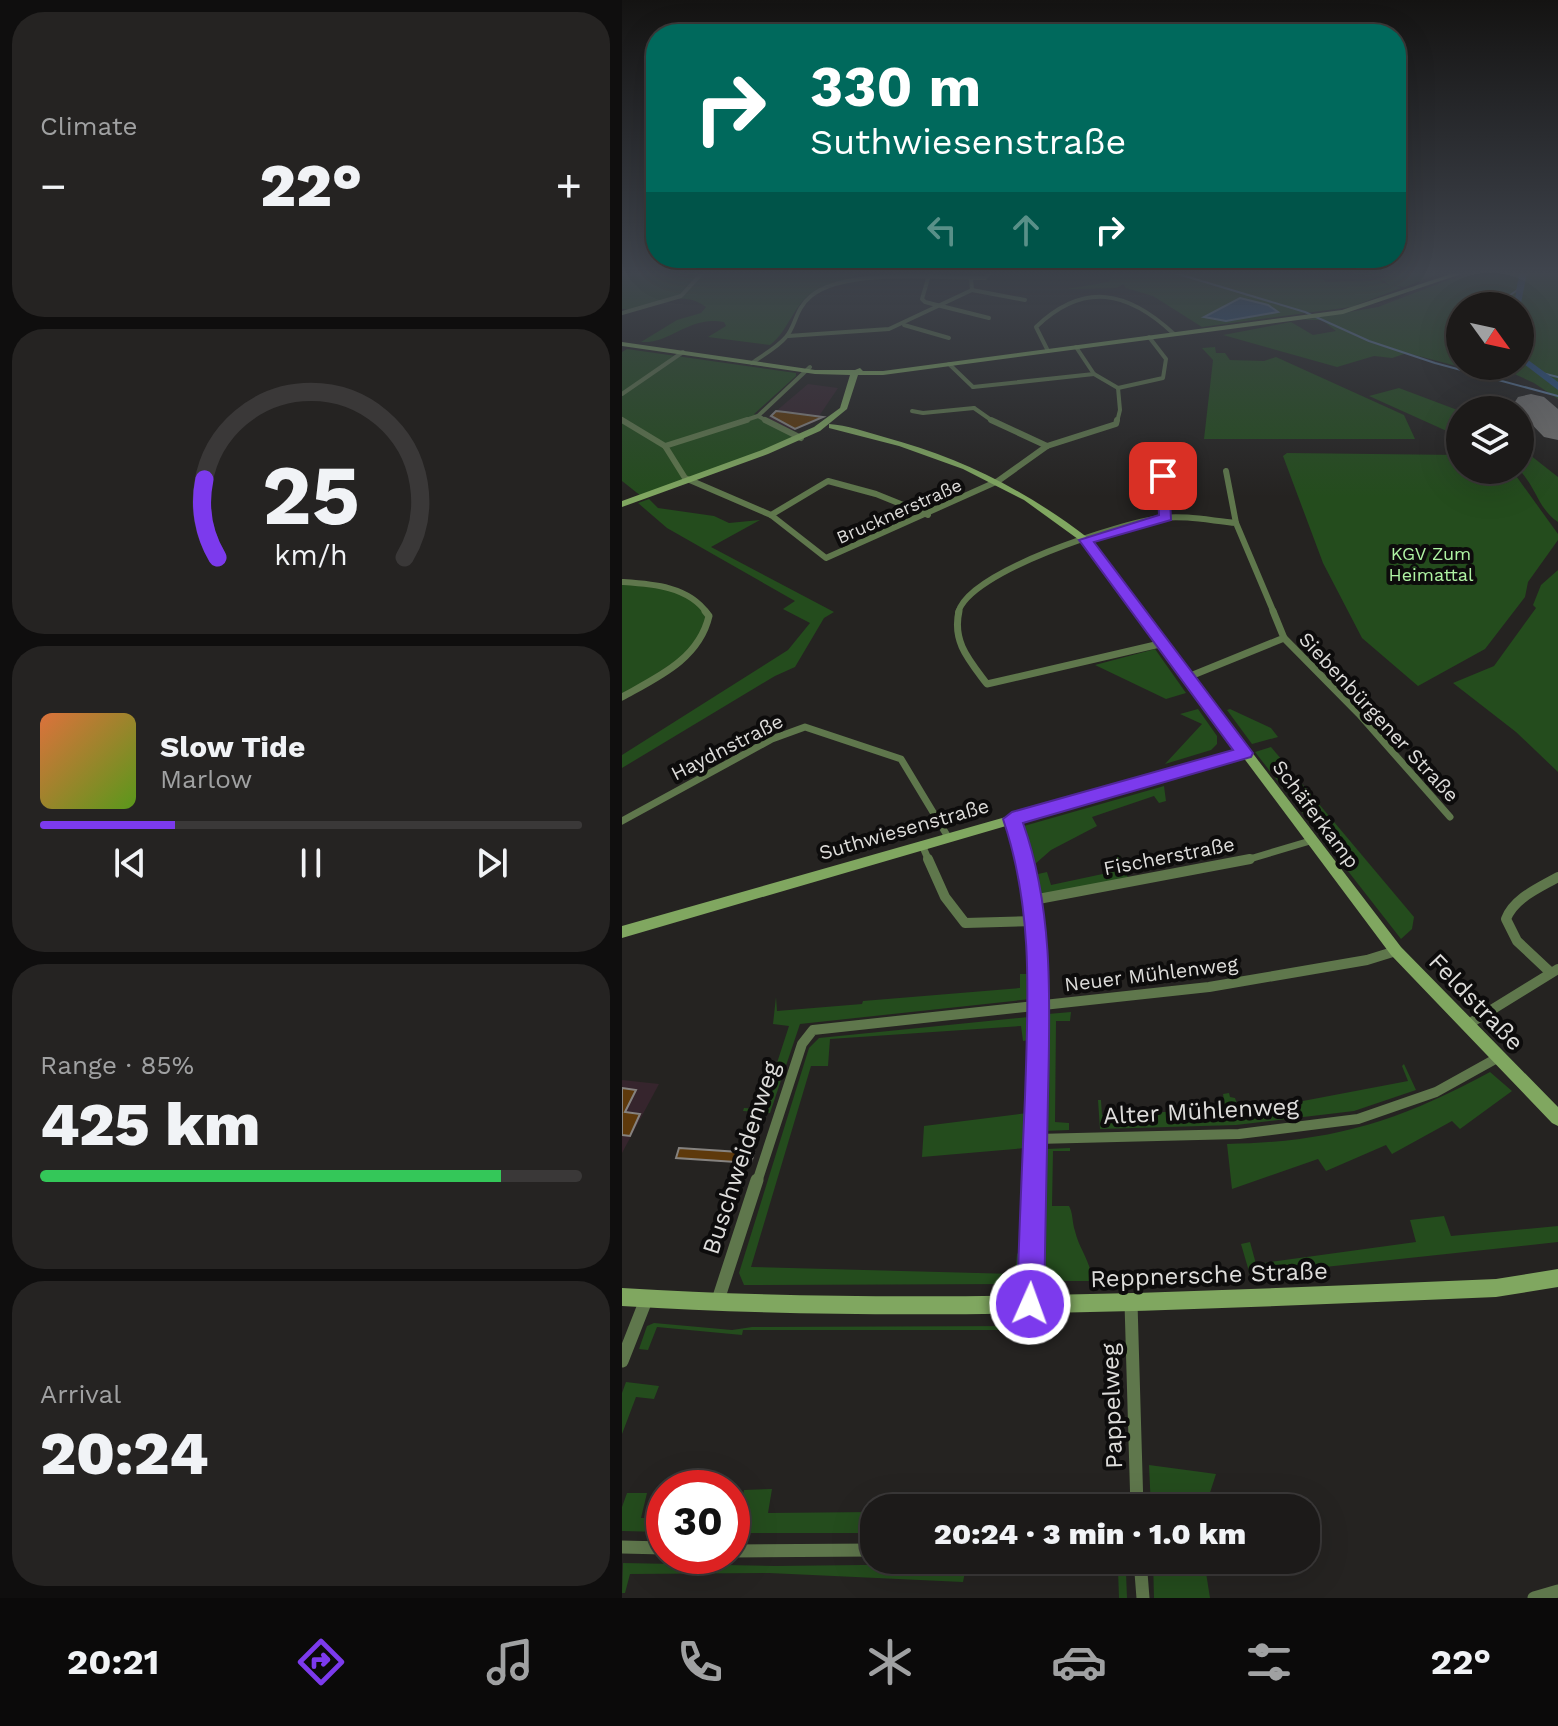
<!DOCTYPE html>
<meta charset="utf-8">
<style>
body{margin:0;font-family:"Work Sans",sans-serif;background:#252322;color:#f1f3f6;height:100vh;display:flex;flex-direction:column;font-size:30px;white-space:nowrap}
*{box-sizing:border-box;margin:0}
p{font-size:26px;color:#a0a1a2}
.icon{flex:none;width:44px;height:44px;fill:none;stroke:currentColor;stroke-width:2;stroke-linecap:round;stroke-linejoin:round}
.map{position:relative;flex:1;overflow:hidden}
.side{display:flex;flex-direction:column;gap:12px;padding:12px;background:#0f0e0e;width:622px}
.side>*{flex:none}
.guide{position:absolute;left:24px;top:24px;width:760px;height:244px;border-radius:32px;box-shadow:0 8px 32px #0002,0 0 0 2px #3a3838;background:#00695c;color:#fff;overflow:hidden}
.needle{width:52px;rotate:123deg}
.buttons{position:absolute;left:824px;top:292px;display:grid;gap:16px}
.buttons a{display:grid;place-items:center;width:88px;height:88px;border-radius:50%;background:#1c1a19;box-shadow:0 8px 32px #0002,0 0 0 2px #3a3838;font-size:40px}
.speed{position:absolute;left:24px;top:1470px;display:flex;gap:16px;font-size:40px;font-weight:700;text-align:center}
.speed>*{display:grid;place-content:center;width:104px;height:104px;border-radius:50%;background:#1c1a19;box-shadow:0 8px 32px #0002,0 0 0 2px #3a3838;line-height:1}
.speed .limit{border:12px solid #d22;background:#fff;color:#111}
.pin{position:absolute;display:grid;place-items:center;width:68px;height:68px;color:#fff;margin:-34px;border-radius:16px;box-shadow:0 4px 12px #0006}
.me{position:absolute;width:88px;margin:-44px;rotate:2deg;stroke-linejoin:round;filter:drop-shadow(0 0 6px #0008)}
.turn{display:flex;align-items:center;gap:28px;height:168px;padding:0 32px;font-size:36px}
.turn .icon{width:104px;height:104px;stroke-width:2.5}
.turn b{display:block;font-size:56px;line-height:68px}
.lanes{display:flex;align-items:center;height:76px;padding:0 32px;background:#0003;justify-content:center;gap:40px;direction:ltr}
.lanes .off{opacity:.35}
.big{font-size:60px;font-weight:800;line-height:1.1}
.side .widget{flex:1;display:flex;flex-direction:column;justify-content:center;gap:12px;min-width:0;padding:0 28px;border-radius:32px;background:#252322}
.side .dial{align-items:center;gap:0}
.dial svg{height:208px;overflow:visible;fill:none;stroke:#3a3838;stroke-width:7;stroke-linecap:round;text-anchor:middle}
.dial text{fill:#f1f3f6;stroke:none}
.song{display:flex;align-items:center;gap:24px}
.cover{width:96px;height:96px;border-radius:12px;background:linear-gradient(135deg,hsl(20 70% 55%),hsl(90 70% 35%))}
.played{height:8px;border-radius:4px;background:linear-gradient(90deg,#7c3aed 25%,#3a3838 25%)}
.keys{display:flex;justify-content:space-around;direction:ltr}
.heat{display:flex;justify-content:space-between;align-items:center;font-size:44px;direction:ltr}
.charge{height:12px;border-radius:6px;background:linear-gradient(90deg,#34c759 85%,#3a3838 0)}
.trip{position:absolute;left:238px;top:1494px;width:460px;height:80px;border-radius:32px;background:#1c1a19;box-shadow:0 8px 32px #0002,0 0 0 2px #3a3838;font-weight:800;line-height:80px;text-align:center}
.menu{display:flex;height:128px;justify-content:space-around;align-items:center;background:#0b0a0a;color:#a0a1a2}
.menu .icon{width:56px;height:56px}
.menu .selected{color:#7c3aed}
.menu b{font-size:36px;color:#f1f3f6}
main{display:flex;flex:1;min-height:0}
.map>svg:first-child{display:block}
</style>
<main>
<section class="side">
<div class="widget"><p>Climate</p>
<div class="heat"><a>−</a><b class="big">22°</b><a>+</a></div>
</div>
<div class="widget dial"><svg viewBox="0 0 100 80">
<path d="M14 69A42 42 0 1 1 86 69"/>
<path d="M14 69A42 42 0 0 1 9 39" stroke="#7c3aed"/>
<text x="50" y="56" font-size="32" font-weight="700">25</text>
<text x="50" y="72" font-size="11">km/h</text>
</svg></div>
<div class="widget">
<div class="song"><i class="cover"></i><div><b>Slow Tide</b><p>Marlow</p></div></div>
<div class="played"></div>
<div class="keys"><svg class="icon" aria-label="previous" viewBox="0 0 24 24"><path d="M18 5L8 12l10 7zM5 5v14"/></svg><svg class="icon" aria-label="pause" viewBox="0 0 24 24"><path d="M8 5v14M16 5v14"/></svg><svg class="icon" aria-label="next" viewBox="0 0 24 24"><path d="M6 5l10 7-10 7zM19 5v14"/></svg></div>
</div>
<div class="widget"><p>Range · 85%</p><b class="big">425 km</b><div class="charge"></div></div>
<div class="widget"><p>Arrival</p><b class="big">20:24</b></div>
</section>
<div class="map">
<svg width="936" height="1598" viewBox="0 0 936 1598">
<rect width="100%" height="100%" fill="#252321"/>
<g fill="#36252d">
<path d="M186,384L216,388L193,422L169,431L146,418Z"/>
<path d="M0,1080L37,1084L0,1153Z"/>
</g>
<g fill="#244c1d">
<path d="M0,273H238C224,283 207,279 187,295C170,309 166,331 148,345L86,337L104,326L102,322C67,315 49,344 19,342L55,320L79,313L84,307C57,286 28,312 0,309Z"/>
<path d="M490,273L666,274L701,279L703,282L756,280L768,286L760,279L777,273H818L783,287L770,285L779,288L729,307L580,327L531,296L504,288L501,284L495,288L445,289L487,282Z"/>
<path d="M854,273H936V399L912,383L875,366H898V306H838V366H868L865,374L785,353L770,358L752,356L715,367L601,335L669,322L691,335L714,331L700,320H681L756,307L826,280Z"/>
<path d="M593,347L594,353H603L608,360L642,361L654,357L782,415L793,439H582L591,360L580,348Z"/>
<path d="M5,349L174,373V376L132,414L179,438L19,496L0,481V352Z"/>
<path d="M777,388L838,411V437L747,396Z"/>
<path d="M898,447L936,477V522C916,509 914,486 897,470Z"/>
<path d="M665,453L838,455V470L892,473L936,534V540L906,582L903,597L863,649L796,686L740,638L701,563L661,456Z"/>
<path d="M27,499L36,508L92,516L107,523L138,520L89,547L212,612L202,618L173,667L153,676L0,768V755L166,650L188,623L161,609L173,601L45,528L16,503Z"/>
<path d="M936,570V772L894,732L831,683L872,666L914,608L911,605L919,585Z"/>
<path d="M0,582L58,592L86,613L73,648L0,697Z"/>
<path d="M533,649L564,693L544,699L473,665Z"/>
<path d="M576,709L595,736V744L589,750L543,764L580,724L558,714Z"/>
<path d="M608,709L649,728L656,737L630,744L605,710Z"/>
<path d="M649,747L792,917L790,929L779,939L633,752Z"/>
<path d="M542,786L544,801L537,803L532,796L470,817L475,826L429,850L413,864L400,829L402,826Z"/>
<path d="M498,855L506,878L419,895L416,874L425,872L429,885L490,872L498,869L494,856Z"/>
<path d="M398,974H408L409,999L178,1024L148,1113L121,1111L122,1108L140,1109L167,1026L151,1024L154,997L155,1011L240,1004L241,1001L398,988Z"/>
<path d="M449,1012L448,1021H434L433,1122L447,1123V1130L423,1131L426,1014Z"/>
<path d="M407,1017V1040L401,1041L399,1026L208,1039L206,1066H189L129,1267L393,1274L395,1254L398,1251L397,1278L393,1284L122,1285L117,1273L187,1048L197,1038Z"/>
<path d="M782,1064L794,1090L732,1111L614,1125L478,1129L476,1100H479L480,1115L603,1109L601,1094L607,1093L608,1097L613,1098L618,1113L786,1081L780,1066Z"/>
<path d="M868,1072L890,1091L838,1129L830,1121L770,1154L764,1145L704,1171L696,1159L610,1189L605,1144C710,1142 776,1122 868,1072Z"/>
<path d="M405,1113L404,1148L300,1157L302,1126Z"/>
<path d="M448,1148V1151H431L430,1206H447C451,1213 450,1222 453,1231C457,1249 469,1261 470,1281H424L420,1277L424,1149Z"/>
<path d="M822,1216L829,1236L936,1226V1242L628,1275L619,1244L628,1242L634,1264L794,1242L788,1220Z"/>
<path d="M32,1323L110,1330L130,1327L421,1326L420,1330H121L120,1335L35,1327L26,1350L17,1349L25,1326Z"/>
<path d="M4,1382L37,1386L32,1399L14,1397L0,1434V1393Z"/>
<path d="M527,1465L594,1474L583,1508H529Z"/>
<path d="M150,1489L146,1513L252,1512V1533H125L126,1526L124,1533H110V1516L117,1515L122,1490Z"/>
<path d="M5,1493H25L19,1518H42V1532L0,1531V1507Z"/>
<path d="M531,1560H582L588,1598H532Z"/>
<path d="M496,1562L504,1572L505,1598H497L496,1570L343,1572L341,1582L147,1573L8,1574L3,1593H0L1,1563L153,1566Z"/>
</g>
<path fill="#285285" stroke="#5e7b9e" stroke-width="2" d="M618,298L646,305L656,312L604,321L582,317Z"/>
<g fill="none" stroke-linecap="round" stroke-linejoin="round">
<g stroke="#5e7b9e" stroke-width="2">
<path d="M553,273L683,312L747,341L813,363L936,396"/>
<path d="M872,306L897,289"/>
<path d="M916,372L936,377"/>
</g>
<g fill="#285285" fill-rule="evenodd">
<path d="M897,273H905L898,308L892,306Z"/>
<path d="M898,354L936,382V390L898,361Z"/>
</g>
<path fill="#757472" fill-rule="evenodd" d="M909,394L922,397L936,409V440L922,437L891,405L896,397Z"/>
</g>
<g fill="#5e390b" stroke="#85827f" stroke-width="2">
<path d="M154,411L163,412L201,417L173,429L149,416Z"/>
<path d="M0,1088L14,1090L3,1112L18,1114L8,1136L0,1135Z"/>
<path d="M57,1148L132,1153L129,1163L54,1158Z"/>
</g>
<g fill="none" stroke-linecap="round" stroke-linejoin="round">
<g stroke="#5f774c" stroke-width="4">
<path d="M307,275L300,299L303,302L367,318"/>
<path d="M350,290L403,300"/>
<path d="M0,313L59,296L80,273"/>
<path d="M282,325L327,338"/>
<path d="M166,336L267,329L350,290L349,278"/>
<path d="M454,347L472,374L496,388L498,410L495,422"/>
<path d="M426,351L414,327C462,281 506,291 552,334"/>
<path d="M130,363C141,355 156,347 164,337C174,326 173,309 189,296C222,268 318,278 363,278L368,273"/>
<path d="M327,364L351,387"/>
<path d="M351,387L472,374"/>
<path d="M496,388L541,378L544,359L527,337"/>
<path d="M0,394L61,352"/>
<path d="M352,408L372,422"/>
<path d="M290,411L301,413L352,408"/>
<path d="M136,416L147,422"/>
<path d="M0,420L3,422"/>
<path d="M118,422L136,416L188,367"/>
</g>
<g stroke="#5f774c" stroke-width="6">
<path d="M0,420L43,446L63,478L149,515L204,558L376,481L425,446L494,424L495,420"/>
<path d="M143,420L179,438"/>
<path d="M369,420L425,446"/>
<path d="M43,446L125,420"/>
<path d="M604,471L614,523"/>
<path d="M541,476L544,517"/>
<path d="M149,515L206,481L254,494L306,515"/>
<path d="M0,582C30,584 66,586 85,613"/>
<path d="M336,613C346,571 499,523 539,518C564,515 590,521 614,523L652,613"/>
</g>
<g stroke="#5f774c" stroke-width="7">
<path d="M337,611C330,642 347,660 365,684L542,643"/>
<path d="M662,638L737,714L828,817"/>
<path d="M566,677L662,638L651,611"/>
<path d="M0,697C36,677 77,659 87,616L83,611"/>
<path d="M390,819L405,861"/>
<path d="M0,821L150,739L183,727L279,759L326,837"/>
<path d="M300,845L307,861"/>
<path d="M621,861L688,841"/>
</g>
<g stroke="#5f774c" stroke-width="10">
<path d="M306,859L323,897L343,923L413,921"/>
<path d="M404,859L411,900L417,1006L412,1182"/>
<path d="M411,900L628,859"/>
<path d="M928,972L895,941L884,919C892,898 917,888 936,877"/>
<path d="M845,1025L936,969"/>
<path d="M414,1139L617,1134L736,1119L814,1092L877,1057"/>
<path d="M135,1182L180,1044L191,1030L587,987L745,960L774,951"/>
</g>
<g stroke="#5f774c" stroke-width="13">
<path d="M95,1303L135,1180"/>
<path d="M408,1303L412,1180"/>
<path d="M509,1303L515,1508"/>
<path d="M0,1361L24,1300"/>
<path d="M0,1547L42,1548"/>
<path d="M110,1551L252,1550"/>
<path d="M518,1560L521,1598"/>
<path d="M912,1598L936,1591"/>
</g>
<g fill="#80a760" fill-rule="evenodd">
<path d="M832,273H842L721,314L261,375H236L225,409L198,431L146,454L0,507V501L140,450L192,427L218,408L228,375L193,374L0,346V342L193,370H233L238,368L241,371H261L720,310Z"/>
<path d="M207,424C225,425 244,432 262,437C339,458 402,489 466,538L779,947L936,1107V1126L930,1123L769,955L621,757L0,938V926L616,751L460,542L402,500L341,469L277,446L207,428Z"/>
<path d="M936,1269V1287L874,1297C583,1309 291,1324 0,1306V1288C291,1306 583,1291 874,1279Z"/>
</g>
</g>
<linearGradient id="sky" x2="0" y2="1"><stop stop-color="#141312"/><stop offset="0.55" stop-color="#40454e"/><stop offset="1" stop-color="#40454e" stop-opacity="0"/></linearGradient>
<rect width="936" height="497" fill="url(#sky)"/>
<path fill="#7c3aed" stroke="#51269a" stroke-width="2" d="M541,472L547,476L549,520L472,542L631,753L629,757L401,823C432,910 428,1004 426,1095C425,1165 423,1234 422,1304L418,1313L408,1317L399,1313L395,1304C397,1235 400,1166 403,1097C406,1001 412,910 381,819L390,812L611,750L457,540L537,515L535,476Z"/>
<g text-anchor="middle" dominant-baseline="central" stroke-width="8" stroke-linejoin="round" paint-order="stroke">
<g font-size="18" fill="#dddcda" stroke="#0d0c0c">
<text transform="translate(277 511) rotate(-24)">Brucknerstraße</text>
</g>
<g font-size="18" fill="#b0f4a4" stroke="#0d0c0c">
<text x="809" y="553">KGV Zum<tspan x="809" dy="21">Heimattal</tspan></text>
</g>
<g font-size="20" fill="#dddcda" stroke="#0d0c0c">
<text transform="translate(757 717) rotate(47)">Siebenbürgener Straße</text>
<text transform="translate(105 747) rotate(-27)">Haydnstraße</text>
<text transform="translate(694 814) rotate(53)">Schäferkamp</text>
<text transform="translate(282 829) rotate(-16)">Suthwiesenstraße</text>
<text transform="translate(547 856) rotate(-11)">Fischerstraße</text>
<text transform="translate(529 974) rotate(-7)">Neuer Mühlenweg</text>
</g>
<g font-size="24" fill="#dddcda" stroke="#0d0c0c">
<text transform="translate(854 1002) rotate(46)">Feldstraße</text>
<text transform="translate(579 1111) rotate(-3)">Alter Mühlenweg</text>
<text transform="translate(119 1158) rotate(-72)">Buschweidenweg</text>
<text transform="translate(587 1275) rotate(-2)">Reppnersche Straße</text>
<text transform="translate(490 1406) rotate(-92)">Pappelweg</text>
</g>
</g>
</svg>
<div class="buttons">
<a><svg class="needle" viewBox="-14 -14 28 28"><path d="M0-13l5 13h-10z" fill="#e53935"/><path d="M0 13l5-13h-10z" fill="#a0a1a2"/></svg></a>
<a><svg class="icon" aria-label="layers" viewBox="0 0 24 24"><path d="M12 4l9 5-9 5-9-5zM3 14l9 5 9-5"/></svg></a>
</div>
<div class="speed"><div class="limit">30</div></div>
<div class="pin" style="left:541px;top:476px;background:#d93025"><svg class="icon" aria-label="arrive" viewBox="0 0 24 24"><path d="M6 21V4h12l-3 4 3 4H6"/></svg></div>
<svg class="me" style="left:408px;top:1304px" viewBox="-20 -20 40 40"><circle r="17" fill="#7c3aed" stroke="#fff" stroke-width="3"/><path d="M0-11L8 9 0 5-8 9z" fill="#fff"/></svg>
<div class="trip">20:24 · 3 min · 1.0 km</div>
<div class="guide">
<div class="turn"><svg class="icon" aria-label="right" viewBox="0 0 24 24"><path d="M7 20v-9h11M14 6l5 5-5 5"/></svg><div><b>330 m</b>Suthwiesenstraße</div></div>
<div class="lanes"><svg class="icon off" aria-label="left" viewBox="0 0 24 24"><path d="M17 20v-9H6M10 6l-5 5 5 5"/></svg><svg class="icon off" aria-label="ahead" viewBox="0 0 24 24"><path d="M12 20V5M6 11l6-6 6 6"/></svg><svg class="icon" aria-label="right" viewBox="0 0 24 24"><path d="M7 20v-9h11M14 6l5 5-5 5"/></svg></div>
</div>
</div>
</main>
<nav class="menu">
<b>20:21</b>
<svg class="icon selected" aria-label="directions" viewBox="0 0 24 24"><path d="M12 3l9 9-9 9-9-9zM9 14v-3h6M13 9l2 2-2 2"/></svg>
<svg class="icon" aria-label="music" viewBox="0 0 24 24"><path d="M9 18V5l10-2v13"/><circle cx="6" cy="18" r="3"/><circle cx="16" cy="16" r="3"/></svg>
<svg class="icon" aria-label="phone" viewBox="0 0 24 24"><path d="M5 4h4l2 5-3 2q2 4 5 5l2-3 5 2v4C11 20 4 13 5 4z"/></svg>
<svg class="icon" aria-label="climate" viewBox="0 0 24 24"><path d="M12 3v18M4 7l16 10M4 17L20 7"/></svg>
<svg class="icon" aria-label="car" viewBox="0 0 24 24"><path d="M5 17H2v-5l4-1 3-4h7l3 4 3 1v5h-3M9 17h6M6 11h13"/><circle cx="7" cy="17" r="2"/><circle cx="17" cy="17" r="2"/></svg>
<svg class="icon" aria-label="filters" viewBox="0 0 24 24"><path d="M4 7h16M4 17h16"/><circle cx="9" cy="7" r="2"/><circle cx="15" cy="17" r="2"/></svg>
<b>22°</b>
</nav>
